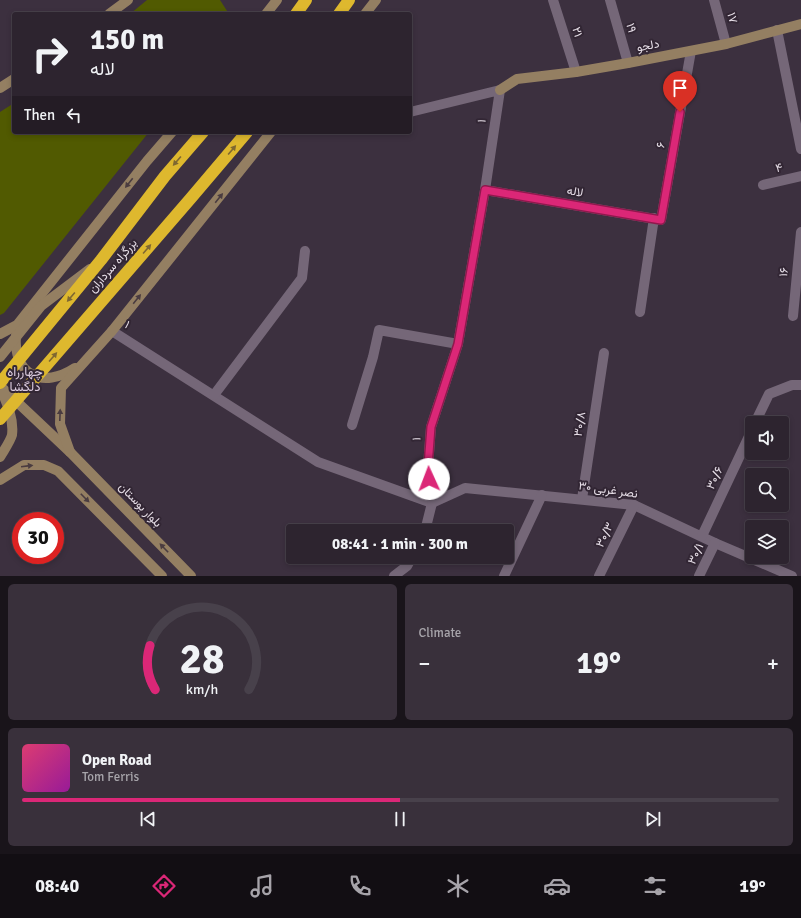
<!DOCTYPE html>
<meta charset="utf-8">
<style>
body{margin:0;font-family:Signika,Vazirmatn,sans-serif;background:#39303b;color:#f1f3f6;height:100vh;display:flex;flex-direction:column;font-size:15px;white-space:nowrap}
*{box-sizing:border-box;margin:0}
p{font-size:13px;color:#a7a4aa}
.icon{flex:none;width:22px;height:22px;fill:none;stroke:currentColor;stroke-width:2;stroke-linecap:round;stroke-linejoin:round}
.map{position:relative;height:576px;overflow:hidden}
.side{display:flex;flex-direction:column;gap:8px;padding:8px;background:#19141a;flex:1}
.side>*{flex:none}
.banner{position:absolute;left:12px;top:12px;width:400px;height:122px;border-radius:4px;box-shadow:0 2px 6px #0003,0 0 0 1px #48414b;background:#2d242f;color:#f1f3f6;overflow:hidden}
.fabs{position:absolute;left:745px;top:416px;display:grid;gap:8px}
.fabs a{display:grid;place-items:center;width:44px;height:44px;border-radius:4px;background:#2d242f;box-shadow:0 2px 6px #0003,0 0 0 1px #48414b;font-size:20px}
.speed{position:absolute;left:12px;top:512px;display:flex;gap:8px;font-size:20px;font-weight:700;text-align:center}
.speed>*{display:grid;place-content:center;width:52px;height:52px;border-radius:50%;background:#2d242f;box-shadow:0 2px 6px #0003,0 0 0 1px #48414b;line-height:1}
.speed .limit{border:6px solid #d22;background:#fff;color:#111}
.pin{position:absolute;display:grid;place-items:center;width:34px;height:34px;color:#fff;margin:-41px -17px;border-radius:50% 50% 50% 0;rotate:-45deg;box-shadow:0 0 4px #0007}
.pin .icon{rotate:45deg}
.me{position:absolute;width:44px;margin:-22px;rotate:358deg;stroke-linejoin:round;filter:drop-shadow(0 0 3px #0008)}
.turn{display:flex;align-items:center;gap:14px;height:84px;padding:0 12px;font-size:18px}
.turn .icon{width:52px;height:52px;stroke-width:2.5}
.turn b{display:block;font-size:28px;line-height:34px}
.then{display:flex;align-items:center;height:38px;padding:0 12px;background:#0003;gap:8px;font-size:15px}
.big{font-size:30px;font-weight:800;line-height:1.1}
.side .widget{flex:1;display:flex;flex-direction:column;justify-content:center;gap:6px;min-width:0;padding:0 14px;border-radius:6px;background:#39303b}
.side .dial{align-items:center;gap:0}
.dial svg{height:104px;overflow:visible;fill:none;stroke:#48414b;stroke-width:7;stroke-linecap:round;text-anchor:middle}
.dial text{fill:#f1f3f6;stroke:none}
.song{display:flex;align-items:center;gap:12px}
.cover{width:48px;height:48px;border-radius:6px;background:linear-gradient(135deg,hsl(340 70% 55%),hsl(300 70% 35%))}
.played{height:4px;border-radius:2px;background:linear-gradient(90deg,#db2777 50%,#48414b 50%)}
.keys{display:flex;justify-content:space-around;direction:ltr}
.heat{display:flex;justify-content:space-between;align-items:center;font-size:22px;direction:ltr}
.side .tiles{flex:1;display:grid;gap:8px;grid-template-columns:1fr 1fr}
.widget:last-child{grid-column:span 2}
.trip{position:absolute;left:286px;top:524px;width:228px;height:40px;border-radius:4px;background:#2d242f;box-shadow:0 2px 6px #0003,0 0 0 1px #48414b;font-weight:800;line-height:40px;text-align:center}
.dock{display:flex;height:64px;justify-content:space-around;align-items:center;background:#120e13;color:#a7a4aa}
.dock .icon{width:28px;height:28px}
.dock .active{color:#db2777}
.dock b{font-size:18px;color:#f1f3f6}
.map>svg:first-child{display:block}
</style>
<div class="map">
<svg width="801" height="576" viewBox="0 0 801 576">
<rect width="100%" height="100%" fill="#3c303f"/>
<g fill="#515a01">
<path d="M147,0H220L229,14H130Z"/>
<path d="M14,103V132H149L4,313L0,315V112Z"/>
</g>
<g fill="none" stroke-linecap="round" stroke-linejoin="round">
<g stroke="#756778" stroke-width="10">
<path d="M553,0L576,72"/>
<path d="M610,0L628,63"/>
<path d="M714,0L726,44"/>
<path d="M777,30L801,149"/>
<path d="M410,112L500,90L485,190L458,344L431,427L428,466L432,503L425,531"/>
<path d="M763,185L801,176"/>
<path d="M485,190L661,220L691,51"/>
<path d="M640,312L654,218"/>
<path d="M793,316L801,232"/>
<path d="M112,331L318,462L432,503"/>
<path d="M214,395L302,278L305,251"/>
<path d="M755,423L769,394L792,385H801"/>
<path d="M352,425L373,357L379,330L458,344"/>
<path d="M582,499L604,353"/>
<path d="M432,503L465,488L634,505L715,543L792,576"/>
<path d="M702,536L752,430"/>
<path d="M394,576L407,566L412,557"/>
<path d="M504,576L542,495"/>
<path d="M599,576L634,505"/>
<path d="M699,576L715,543"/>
</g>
<g stroke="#947f62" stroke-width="10">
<path d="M109,14L128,0"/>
<path d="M266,14L277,0"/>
<path d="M365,14L376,0"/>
<path d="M0,88L14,79"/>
<path d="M500,90L517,79L576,72L628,63L726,44L801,24"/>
<path d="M0,334L17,325L147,161L172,132"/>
<path d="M16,335C13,376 43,389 75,368"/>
<path d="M0,357L41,306L90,269"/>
<path d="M0,386L70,452L191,576"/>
<path d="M70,452L60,424L61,388L112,331L271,132"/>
<path d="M0,457C4,450 10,442 12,435C14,419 7,403 1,390"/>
<path d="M0,480L24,465H44L58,471L162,576"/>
</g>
<g stroke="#deb82e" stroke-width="12">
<path d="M296,14L306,0"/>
<path d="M339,14L349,0"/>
<path d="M0,383L101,260L165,176L203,132"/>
<path d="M0,419L191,198L247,132"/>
</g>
</g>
<defs><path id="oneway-solid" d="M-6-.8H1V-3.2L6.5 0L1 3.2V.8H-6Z"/></defs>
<g fill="#7f6831">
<use href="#oneway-solid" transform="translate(232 150) rotate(-50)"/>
<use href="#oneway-solid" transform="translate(177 161) rotate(131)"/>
<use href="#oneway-solid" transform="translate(147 249) rotate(-49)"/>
<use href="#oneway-solid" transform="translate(71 297) rotate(130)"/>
<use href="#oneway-solid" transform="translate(53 357) rotate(-49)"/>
</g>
<g fill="#4a3c40">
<use href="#oneway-solid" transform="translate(129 183) rotate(128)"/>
<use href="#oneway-solid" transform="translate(219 198) rotate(-51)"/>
<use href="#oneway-solid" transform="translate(137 299) rotate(-51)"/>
<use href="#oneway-solid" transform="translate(60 415) rotate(-88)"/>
<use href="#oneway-solid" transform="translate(27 466) rotate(-7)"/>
<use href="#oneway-solid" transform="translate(85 498) rotate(45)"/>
<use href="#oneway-solid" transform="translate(164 548) rotate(-134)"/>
</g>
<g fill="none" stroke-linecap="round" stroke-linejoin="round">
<g stroke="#8e194d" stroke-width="10">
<path id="route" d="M429,479L428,466L431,427L458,344L485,190L661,220L680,112"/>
</g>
<use href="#route" stroke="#db2777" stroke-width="7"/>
</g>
<g text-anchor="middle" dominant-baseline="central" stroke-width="4" stroke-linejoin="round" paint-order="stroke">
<g font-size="12" fill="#e7dfe8" stroke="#322634">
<text transform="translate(732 18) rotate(75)">۱۷</text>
<text transform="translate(631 28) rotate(74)">۱۹</text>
<text transform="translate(577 32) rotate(72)">۲۱</text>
<text transform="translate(648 46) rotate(-11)">دلجو</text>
<text transform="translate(482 121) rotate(-81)">۱</text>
<text transform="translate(661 145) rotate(-80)">۶</text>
<text transform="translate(779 168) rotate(-13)">۴</text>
<text transform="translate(575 192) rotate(10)">لاله</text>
<text transform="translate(113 266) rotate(-49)">بزرگراه سرداران</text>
<text transform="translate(784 272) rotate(-85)">۱۶</text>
<text transform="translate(127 325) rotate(32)">۱</text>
<text transform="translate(580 424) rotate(-81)">۳۰/۸</text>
<text transform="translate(417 439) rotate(-85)">۱</text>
<text transform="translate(715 478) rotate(-65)">۳۰/۶</text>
<text transform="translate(608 490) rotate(8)">نصر غربی ۳۰</text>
<text transform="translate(140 505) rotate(46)">بلوار بوستان</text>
<text transform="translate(605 535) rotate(-64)">۳۰/۳</text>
<text transform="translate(696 554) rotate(-64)">۳۰/۱</text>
</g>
<g font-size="13" fill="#dbcbde" stroke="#322634">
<text x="25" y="372">چهارراه<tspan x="25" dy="15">دلگشا</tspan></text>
</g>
</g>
</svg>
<div class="fabs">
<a><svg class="icon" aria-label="sound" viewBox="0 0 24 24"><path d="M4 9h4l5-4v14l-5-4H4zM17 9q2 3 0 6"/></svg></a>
<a><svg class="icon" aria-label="search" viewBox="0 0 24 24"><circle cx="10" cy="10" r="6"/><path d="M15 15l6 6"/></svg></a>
<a><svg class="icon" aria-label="layers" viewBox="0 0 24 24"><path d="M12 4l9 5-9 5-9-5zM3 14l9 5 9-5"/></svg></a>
</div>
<div class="speed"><div class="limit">30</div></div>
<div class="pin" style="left:680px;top:112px;background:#d93025"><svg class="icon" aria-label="arrive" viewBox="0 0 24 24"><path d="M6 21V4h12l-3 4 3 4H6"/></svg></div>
<svg class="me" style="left:429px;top:479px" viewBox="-20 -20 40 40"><circle r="19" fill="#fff"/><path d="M0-13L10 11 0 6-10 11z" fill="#db2777"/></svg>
<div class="trip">08:41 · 1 min · 300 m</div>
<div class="banner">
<div class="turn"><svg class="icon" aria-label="right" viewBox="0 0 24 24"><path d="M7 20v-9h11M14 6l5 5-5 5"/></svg><div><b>150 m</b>لاله</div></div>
<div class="then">Then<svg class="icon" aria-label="left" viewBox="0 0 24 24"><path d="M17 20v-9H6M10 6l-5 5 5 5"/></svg></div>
</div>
</div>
<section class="side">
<div class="tiles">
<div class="widget dial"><svg viewBox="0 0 100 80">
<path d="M14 69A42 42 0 1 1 86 69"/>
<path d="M14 69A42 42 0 0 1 10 35" stroke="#db2777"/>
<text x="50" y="56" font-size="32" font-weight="700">28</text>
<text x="50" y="72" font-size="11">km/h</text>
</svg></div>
<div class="widget"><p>Climate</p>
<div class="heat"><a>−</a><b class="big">19°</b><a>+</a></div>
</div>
<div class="widget">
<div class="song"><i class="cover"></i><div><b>Open Road</b><p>Tom Ferris</p></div></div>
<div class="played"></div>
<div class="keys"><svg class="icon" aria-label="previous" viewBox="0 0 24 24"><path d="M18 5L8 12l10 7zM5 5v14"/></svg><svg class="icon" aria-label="pause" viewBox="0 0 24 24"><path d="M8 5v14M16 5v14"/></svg><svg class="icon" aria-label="next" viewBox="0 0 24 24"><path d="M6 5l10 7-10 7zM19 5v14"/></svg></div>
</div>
</div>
</section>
<nav class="dock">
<b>08:40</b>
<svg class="icon active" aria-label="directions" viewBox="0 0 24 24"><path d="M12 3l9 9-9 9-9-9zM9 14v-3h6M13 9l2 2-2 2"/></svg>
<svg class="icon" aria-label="music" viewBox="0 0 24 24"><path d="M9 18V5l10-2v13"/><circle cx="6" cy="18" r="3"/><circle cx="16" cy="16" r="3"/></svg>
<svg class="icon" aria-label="phone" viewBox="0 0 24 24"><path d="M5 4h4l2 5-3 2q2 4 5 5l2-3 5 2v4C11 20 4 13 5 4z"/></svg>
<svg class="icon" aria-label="climate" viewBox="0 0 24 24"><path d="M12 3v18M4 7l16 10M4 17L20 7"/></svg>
<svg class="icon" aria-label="car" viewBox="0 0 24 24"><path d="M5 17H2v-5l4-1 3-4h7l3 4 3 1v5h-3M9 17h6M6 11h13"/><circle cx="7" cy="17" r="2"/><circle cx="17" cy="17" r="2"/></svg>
<svg class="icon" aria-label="filters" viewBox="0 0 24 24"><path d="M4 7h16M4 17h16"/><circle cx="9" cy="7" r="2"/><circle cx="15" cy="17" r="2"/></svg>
<b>19°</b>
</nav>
